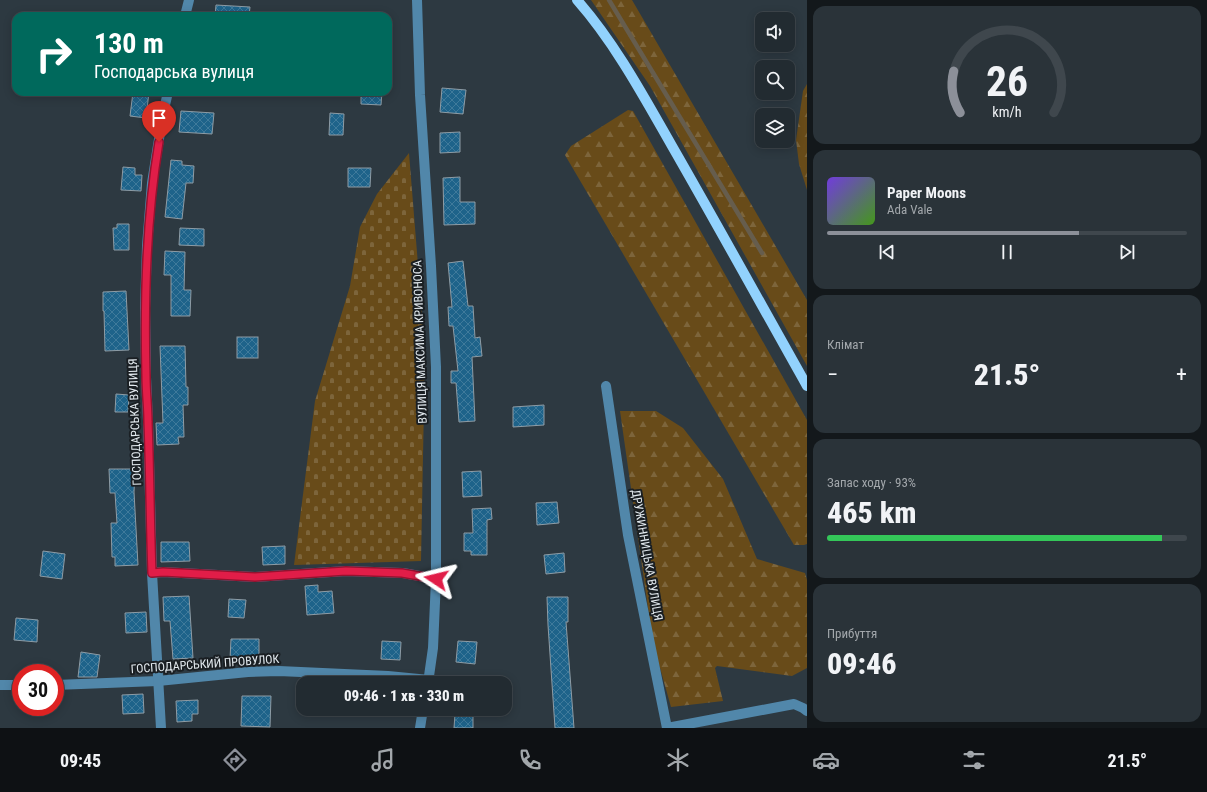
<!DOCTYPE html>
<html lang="uk">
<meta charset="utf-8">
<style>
body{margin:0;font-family:"Roboto Condensed",sans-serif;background:#2a3339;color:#f1f3f6;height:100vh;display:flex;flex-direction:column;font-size:15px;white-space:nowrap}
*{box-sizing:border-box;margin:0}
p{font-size:13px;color:#a2a7ab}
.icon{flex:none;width:22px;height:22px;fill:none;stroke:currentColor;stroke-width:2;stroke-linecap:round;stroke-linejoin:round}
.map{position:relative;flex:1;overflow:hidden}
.panel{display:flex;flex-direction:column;gap:6px;padding:6px;background:#13181b;width:400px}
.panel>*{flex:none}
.top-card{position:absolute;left:12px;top:12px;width:380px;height:84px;border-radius:12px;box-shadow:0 2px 10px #0003,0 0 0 1px #3f474d;background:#00695c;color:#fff;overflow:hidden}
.tools{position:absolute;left:755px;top:12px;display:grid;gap:8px}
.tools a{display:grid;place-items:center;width:40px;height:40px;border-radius:8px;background:#222b31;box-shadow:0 2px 10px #0003,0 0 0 1px #3f474d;font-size:20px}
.speed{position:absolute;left:12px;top:664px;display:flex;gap:8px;font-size:20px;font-weight:700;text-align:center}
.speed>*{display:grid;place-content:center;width:52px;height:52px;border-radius:50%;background:#222b31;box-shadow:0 2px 10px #0003,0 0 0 1px #3f474d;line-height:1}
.speed .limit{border:6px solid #d22;background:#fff;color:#111}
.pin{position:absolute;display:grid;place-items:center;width:34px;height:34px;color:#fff;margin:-41px -17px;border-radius:50% 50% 50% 0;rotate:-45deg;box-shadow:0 0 4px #0007}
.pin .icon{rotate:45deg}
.me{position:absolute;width:44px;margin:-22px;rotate:280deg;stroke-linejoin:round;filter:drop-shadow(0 0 3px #0008)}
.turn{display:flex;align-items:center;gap:14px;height:84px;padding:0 16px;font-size:18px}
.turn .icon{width:52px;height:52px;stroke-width:2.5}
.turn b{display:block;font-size:28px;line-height:34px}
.big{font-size:30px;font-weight:800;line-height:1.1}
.panel .widget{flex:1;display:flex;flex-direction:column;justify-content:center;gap:6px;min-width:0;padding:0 14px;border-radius:12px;background:#2a3339}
.panel .dial{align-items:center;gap:0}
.dial svg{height:104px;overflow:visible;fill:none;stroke:#3f474d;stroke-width:7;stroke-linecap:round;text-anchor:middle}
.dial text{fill:#f1f3f6;stroke:none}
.song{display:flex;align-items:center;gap:12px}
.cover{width:48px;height:48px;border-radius:6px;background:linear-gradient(135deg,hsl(260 70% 55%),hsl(100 70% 35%))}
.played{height:4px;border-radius:2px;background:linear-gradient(90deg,#8c9099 70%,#3f474d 70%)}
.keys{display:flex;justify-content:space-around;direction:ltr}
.heat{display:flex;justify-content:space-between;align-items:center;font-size:22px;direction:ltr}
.charge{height:6px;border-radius:3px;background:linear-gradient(90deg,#34c759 93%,#3f474d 0)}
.trip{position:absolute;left:296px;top:676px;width:216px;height:40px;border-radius:12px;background:#222b31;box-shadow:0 2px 10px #0003,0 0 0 1px #3f474d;font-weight:800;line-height:40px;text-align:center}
.tabs{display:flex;height:64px;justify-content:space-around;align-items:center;background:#0e1114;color:#a2a7ab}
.tabs .icon{width:28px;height:28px}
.tabs .selected{color:#8c9099}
.tabs b{font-size:18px;color:#f1f3f6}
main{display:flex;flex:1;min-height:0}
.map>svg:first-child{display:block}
</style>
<main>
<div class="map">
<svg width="807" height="728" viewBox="0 0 807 728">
<defs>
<pattern id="forest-firs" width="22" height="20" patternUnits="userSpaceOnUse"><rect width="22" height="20" fill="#684b19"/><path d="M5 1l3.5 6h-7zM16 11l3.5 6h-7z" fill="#7d653b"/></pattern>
<pattern id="cemetery-stones" width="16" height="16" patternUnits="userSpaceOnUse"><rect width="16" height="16" fill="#684b19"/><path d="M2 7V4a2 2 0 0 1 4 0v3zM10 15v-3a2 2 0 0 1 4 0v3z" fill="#7d653b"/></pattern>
<pattern id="building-cross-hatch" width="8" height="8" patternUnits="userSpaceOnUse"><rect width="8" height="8" fill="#1e638a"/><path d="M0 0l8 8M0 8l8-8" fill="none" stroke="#3f7a9b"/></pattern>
</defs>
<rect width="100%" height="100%" fill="#2d3941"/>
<g fill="url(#forest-firs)">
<path d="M591,0H632L807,300V366L650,86Z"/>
<path d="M807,84V190L799,164L796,140L803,91Z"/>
<path d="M628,110L633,111L807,420V544L804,545H794L565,155L571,146Z"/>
<path d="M620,411H656L683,428L723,479L757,559L805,573L807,580V668L792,676L717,666L715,668L723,701L671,707L653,643Z"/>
</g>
<path fill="url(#cemetery-stones)" d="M409,153L425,352L421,561L294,565L315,401L350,286L360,227L377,194Z"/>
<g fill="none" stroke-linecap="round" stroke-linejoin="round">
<path stroke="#665d4d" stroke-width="4.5" d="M609,0L762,253"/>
</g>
<g fill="url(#building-cross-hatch)" stroke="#8e9ca5">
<path d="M216,5L250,7L249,16H215Z"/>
<path d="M442,88L466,90L463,114L440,112Z"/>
<path d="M133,92H149L146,118L130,116Z"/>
<path d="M361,92H382L381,105L361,104Z"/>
<path d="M181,111L214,113L212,134L179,132Z"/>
<path d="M330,113L344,114L343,135H329Z"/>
<path d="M460,132V152L440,153V133Z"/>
<path d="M171,160L182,161V165L194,166L193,183H186L182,219L165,217Z"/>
<path d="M123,167L135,168V175H142L141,191L121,190Z"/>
<path d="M348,168H371L370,187H348Z"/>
<path d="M460,177V202H475V224L444,225L443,178Z"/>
<path d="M117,224H129V250H114L113,228H117Z"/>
<path d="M180,228L204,229V246L179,245Z"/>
<path d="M165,251L185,252L184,290H191L190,316H171V275H164Z"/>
<path d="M463,261L468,306H473L475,338L480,337L482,356L472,357L475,421L459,422L456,383H451V371H458L453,326H449L448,307H452L448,263Z"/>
<path d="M126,291L129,350L105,351L104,311H103V292Z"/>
<rect x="237" y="337" width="21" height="21"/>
<path d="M160,346H185L186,387H188V405H183L184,437H178L179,444L157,445L156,423H163Z"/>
<path d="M116,394L129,395L128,412H115Z"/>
<path d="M544,405V425L513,427V407Z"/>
<path d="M109,469H135L134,492L138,565L115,566V557H112L111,523H117L115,493H110Z"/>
<path d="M481,471L482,496L463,497L462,472Z"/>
<path d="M557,502L559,523L537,525L536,503Z"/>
<path d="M491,508L492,519L487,520V555H471V551H464V533H473L472,509Z"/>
<path d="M161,542H189L190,561L161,562Z"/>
<path d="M285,546V564L263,565L262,547Z"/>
<path d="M43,551L65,554L62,579L40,576Z"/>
<path d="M564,553L565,572L546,574L544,555Z"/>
<path d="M318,585V592L332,591L334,613L307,615L305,586Z"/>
<path d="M189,596L193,658L173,659L170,621H164L163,597Z"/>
<path d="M547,597H568V622H566L574,728H555L548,625Z"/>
<path d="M229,599L246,600L244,618L228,617Z"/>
<path d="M146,612L147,632L126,633L125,613Z"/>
<path d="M16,618L38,620L37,642L14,640Z"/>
<path d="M231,639H259V659H230Z"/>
<path d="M382,641L401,642L400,660L381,659Z"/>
<path d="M458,641L477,642L475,664L456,662Z"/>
<path d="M81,652L100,655L97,677H78Z"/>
<path d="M143,694L144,713L123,714L122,695Z"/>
<path d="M242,696H271L270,727L241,726Z"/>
<path d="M198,700V714H192V721L177,722L176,701Z"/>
<path d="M455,714L473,715V728H454Z"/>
</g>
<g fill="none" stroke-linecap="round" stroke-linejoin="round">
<g stroke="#5187aa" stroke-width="10">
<path d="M417,0L420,95L431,266L436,367V579L433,648L428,683"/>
<path d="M185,16L189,0"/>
<path d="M606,386L628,535L667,728"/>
<path d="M152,573L163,572L255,577L346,571L403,573L436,579"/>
<path d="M0,685H21"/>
<path d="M55,685L158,681L248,672L279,671L388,676L429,680"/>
<path d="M161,728L152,573L148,421L146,377L145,308L147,246L152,183L163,114L168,92"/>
<path d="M420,728L423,709"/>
<path d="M667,728L794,704L803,708L807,711"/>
</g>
<path stroke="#92d2fd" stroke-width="10" d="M577,0C615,43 644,97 672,146C718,226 762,306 807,386"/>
</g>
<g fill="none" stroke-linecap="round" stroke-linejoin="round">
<g stroke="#92132f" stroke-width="10">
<path id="route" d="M159,142C146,219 144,298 146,376C146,392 148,407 148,422C150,472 150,522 152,573L163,572L255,577L346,571L402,573L436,579"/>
</g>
<use href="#route" stroke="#e11d48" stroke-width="7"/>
</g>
<g text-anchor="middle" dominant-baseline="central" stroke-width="4" stroke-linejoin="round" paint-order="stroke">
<g font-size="12" fill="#e3eaef" stroke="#1a1f23">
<text transform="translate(420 342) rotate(-92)">ВУЛИЦЯ МАКСИМА КРИВОНОСА</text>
<text transform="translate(135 422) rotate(-92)">ГОСПОДАРСЬКА ВУЛИЦЯ</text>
<text transform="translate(647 555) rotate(80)">ДРУЖИННИЦЬКА ВУЛИЦЯ</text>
<text transform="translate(205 664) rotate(-4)">ГОСПОДАРСЬКИЙ ПРОВУЛОК</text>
</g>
</g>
</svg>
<div class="tools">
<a><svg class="icon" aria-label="sound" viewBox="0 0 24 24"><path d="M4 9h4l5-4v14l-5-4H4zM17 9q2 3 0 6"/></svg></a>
<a><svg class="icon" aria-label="search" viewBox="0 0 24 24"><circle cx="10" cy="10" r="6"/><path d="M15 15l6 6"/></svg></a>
<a><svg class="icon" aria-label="layers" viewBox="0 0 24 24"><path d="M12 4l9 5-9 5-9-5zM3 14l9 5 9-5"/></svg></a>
</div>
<div class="speed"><div class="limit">30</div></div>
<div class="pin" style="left:159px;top:142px;background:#d93025"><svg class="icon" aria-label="arrive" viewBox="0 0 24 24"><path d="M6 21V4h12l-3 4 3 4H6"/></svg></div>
<svg class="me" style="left:436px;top:579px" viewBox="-20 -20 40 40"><path d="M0-17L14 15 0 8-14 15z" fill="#e11d48" stroke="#fff" stroke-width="4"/></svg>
<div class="trip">09:46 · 1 хв · 330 m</div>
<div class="top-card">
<div class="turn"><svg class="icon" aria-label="right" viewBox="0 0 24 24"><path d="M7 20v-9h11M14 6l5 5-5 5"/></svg><div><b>130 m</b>Господарська вулиця</div></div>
</div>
</div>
<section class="panel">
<div class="widget dial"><svg viewBox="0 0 100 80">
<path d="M14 69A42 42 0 1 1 86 69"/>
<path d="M14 69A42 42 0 0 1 9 37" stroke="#8c9099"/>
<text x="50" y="56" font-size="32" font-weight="700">26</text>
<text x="50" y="72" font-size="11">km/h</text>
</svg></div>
<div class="widget">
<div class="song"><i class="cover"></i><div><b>Paper Moons</b><p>Ada Vale</p></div></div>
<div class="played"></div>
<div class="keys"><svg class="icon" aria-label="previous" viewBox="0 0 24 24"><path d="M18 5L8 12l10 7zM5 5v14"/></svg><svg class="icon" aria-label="pause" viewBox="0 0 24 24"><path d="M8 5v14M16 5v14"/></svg><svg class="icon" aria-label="next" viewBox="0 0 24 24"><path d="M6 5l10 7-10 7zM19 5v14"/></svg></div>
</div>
<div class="widget"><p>Клімат</p>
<div class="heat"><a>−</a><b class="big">21.5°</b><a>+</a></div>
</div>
<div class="widget"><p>Запас ходу · 93%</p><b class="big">465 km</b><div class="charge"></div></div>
<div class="widget"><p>Прибуття</p><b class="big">09:46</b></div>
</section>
</main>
<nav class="tabs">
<b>09:45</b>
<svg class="icon selected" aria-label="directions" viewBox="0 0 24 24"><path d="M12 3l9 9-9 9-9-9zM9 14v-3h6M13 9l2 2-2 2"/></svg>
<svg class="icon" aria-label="music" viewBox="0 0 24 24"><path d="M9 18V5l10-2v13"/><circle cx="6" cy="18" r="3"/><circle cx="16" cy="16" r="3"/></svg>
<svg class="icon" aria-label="phone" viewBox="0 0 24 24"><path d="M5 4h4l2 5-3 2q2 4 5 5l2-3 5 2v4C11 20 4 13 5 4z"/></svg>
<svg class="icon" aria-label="climate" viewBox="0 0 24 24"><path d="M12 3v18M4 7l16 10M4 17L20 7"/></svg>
<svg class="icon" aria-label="car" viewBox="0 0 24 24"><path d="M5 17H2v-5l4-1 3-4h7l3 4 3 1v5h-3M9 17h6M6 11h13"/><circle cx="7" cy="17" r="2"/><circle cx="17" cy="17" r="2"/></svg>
<svg class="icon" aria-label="filters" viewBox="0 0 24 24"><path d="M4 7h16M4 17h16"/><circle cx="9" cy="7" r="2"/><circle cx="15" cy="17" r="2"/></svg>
<b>21.5°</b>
</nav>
